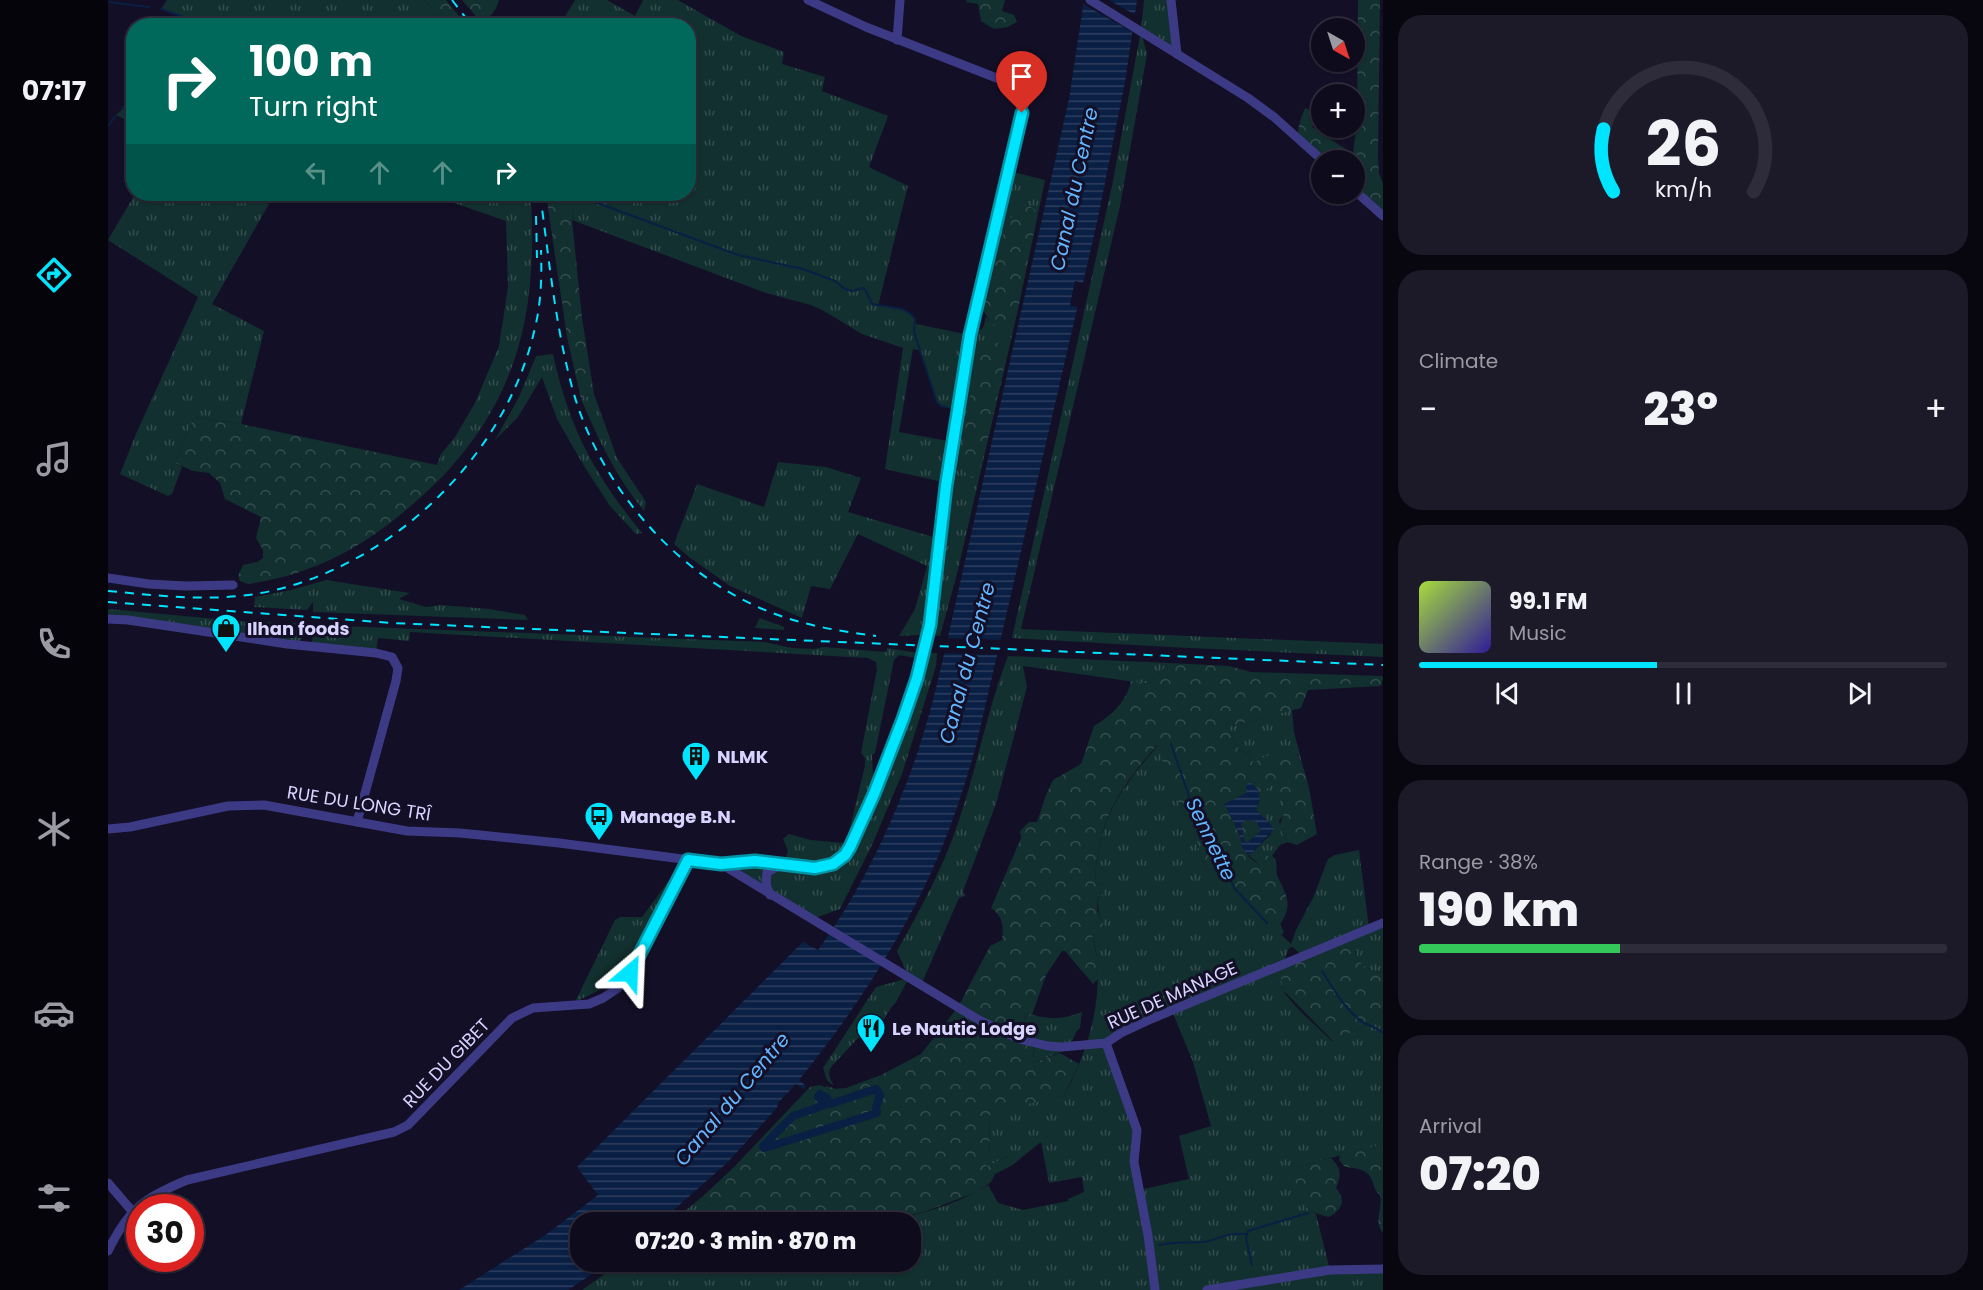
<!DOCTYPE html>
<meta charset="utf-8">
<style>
body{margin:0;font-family:Poppins,sans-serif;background:#1c1929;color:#f1f3f6;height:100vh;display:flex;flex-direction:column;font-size:22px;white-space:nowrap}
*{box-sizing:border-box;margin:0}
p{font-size:20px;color:#9b9ba3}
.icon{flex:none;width:33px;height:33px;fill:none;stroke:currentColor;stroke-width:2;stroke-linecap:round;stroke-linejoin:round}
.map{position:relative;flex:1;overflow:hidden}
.panel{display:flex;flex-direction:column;gap:15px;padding:15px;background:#08060f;width:600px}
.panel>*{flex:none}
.guide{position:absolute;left:18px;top:18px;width:570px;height:183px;border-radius:24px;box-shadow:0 2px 4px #0004,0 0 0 2px #2e2b3b;background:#00695c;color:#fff;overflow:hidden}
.needle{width:39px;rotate:141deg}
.buttons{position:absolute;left:1203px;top:18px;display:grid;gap:12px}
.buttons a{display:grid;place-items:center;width:54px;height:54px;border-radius:50%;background:#0e0b1c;box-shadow:0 2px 4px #0004,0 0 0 2px #2e2b3b;font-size:30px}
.speed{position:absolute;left:18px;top:1194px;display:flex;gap:12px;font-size:30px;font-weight:700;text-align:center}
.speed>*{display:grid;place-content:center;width:78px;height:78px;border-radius:50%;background:#0e0b1c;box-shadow:0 2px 4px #0004,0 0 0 2px #2e2b3b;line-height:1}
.speed .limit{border:9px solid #d22;background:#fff;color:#111}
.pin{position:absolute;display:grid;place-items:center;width:51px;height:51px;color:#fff;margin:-62px -26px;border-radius:50% 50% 50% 0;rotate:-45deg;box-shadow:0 0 6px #0007}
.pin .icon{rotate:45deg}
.me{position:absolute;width:66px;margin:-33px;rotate:26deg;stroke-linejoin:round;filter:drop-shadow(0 0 4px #0008)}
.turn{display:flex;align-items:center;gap:21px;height:126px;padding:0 24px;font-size:27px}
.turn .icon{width:78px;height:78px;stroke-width:2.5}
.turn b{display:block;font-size:42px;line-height:51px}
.lanes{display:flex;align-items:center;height:57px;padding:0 24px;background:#0003;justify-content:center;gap:30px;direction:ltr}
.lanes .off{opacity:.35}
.big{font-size:45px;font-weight:800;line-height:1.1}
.panel .card{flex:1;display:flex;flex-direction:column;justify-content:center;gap:9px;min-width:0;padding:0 21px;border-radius:24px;background:#1c1929}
.panel .dial{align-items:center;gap:0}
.dial svg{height:156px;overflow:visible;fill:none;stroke:#2e2b3b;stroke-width:7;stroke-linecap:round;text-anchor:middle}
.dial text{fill:#f1f3f6;stroke:none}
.song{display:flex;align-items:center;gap:18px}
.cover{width:72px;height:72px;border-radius:9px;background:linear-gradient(135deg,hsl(80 70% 55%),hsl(250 70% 35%))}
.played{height:6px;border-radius:3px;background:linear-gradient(90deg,#00e5ff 45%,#2e2b3b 45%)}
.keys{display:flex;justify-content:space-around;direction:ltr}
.heat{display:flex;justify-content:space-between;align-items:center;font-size:33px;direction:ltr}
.charge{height:9px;border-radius:4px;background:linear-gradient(90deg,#34c759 38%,#2e2b3b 0)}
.trip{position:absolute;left:462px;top:1212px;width:351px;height:60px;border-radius:24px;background:#0e0b1c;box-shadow:0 2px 4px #0004,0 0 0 2px #2e2b3b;font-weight:800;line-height:60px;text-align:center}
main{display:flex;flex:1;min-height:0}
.tabs{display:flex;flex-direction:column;width:108px;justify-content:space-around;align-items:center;background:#06040b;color:#9b9ba3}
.tabs .icon{width:42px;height:42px}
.tabs .on{color:#00e5ff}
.tabs b{font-size:27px;color:#f1f3f6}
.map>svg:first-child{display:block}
</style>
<main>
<nav class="tabs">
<b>07:17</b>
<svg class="icon on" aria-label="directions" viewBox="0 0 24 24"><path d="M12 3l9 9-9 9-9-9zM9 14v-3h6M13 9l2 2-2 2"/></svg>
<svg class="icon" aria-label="music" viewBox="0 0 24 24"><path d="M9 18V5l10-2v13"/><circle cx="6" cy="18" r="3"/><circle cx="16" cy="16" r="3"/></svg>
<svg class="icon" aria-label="phone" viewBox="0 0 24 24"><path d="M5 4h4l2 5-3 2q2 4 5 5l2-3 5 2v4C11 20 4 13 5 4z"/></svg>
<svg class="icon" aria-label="climate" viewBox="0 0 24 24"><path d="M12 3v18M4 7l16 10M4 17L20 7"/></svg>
<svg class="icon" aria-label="car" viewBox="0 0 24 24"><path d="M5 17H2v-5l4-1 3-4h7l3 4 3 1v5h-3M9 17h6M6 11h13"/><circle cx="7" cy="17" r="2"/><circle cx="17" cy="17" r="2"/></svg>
<svg class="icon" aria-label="filters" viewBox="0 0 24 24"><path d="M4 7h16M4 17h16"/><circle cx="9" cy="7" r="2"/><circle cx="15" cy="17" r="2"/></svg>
</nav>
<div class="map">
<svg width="1275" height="1290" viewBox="0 0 1275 1290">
<defs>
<pattern id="grass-tufts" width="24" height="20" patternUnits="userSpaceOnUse" patternTransform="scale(1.5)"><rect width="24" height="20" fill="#12302f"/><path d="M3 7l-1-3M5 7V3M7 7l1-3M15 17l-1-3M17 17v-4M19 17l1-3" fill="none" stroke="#344d4e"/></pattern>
<pattern id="forest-crowns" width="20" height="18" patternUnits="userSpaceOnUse" patternTransform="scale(1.5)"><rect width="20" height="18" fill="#12302f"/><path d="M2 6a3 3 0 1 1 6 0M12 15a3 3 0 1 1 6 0" fill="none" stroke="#344d4e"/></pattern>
<pattern id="water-rules" width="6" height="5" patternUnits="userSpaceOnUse" patternTransform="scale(1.5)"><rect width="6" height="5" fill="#0a1f44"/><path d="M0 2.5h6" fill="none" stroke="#2d3f60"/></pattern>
</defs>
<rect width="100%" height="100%" fill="#130f26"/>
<g fill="url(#grass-tufts)" fill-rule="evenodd">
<path d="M59,0H316L337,25H85L86,22L73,16L53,9Z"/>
<path d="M467,0H499L527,16L535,0H570L633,36L676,52L674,64L717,77L714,91L780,116L761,167L800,186L770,306C785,308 804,306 808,324L862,335L875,328L878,317C890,331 897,326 909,314L849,574L832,636L826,635L822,625L813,635L791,636L807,609L819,566L750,534L722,589L703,586L694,618L622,586L581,557L566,544L589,484L656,507L670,462L718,467L753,478L740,512L832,539L839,483L777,469L795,348L754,334L716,311L703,305L658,293L464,220L468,194H580V26H451ZM805,349L811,350L829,402L833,406L850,410L845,442L791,432Z"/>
<path d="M1036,0H1063L1069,54L1033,31L1039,54L1012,206L913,629L1275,644V657L1061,647L904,638L1005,181L1033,30Z"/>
<path d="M25,99V123L8,115Z"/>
<path d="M901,171L937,180L930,214L926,209L891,238L873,307Z"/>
<path d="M27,194H143L161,204L104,304L156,331L133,424L86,417L67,463L74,467L64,494L60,496L12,474L28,434L90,297L0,240Z"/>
<path d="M320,194H423V200C429,308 412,393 337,474L329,465L333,454L347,437L367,403L391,346L400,287L398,221Z"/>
<path d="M445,354C461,428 486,474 534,533L528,534L502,506L476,466L449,419L434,377L410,417L387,440L411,397L428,356Z"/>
<path d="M486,394L509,458L538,502L536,511C508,477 490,439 473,399Z"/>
<path d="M218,580L302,593L291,599L318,607L333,605L381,609L417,615L420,620L205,612V602L199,610L146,607L147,597L183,590Z"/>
<path d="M0,609L141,622L196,623V636L191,642L0,619Z"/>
<path d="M652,618L676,627V630L647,628Z"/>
<path d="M205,625L656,642L684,648L706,649L716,647L778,652L779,648L810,653L814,659L823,653H829L828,666L794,774L764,845L732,909L704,919L629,868L630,867L662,869L675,864L680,851L675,839L681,834L703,840L736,843L739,839L757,766V758L753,753L769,669L768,662L760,658L302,632L301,641L270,638L268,653L204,643ZM791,655L813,659L766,792L764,755L767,753L786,660Z"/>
<path d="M900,656L1061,663L1041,684L915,666L919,687L888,804L855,891L857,896L851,898L813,985L801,978L788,1002L782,1009L769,1031L757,1040L750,1038L724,1066C719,1073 721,1078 726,1085C717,1082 718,1075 715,1068L768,987L801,978L789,951C812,910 835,868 850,823C869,768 879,710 900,656Z"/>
<path d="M1184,710L1186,732L1195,766L1190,755L1177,749L1168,756L1146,763L1139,753L1133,751L1128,745L1120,727Z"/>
<path d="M1050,745L1070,802L1086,832L1094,859L1100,870L1120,876L1135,899L1183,944L1188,930L1205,898L1220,859L1227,855L1251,850L1261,928L1275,923V973C1262,971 1255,967 1247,956L1249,951L1194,956L1185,947L1181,948C1176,960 1171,975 1175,989C1179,1001 1214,1031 1224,1041L1253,1028L1275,1011V1144L1189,1167L1198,1207L1208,1214L1222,1270L1275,1269V1290H474L514,1262H802V1222H740C754,1221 769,1222 782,1220C813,1215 854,1202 880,1185L890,1203L915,1210L960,1201V1199L976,1192L974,1177L941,1183L933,1142L903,1166L900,1156L874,1170L882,1162L881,1115L885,1110L956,1096C983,1046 999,988 984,932L996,927C989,911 988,901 994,885L987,882C990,819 1011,791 1050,745ZM1064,1011L1085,1062L1103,1126L1071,1136L1081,1179L1031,1190L1029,1134L998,1043Z"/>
<path d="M1169,780L1178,811L1171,821L1176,837L1180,842L1172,845L1164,856H1158L1150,863L1139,854L1144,853L1163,834L1160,821L1148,810L1152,799L1150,793L1157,790Z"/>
<path d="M568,871L520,963C503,986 492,990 467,1002L507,920L512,917H534Z"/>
<path d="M974,1012L972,1028L968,1032L962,1046L965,1047L925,1063L926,1044L918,1041C916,1033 916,1021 919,1013C942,1020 952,1020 974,1012Z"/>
<path d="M595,1196L611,1213L617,1222H564Z"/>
</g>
<g fill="url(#forest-crowns)">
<path d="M316,0H338L358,25H337Z"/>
<path d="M354,0H391C388,11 383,17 373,22Z"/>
<path d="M859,0H897L894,11L906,15L909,22L900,27L886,29L873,21L870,4L858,2Z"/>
<path d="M1250,0H1272L1270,156L1271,173L1275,184V216L1247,190L1246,160H1214C1190,138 1184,140 1197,108L1209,113L1207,123L1204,127L1245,154L1249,121Z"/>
<path d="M438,194L468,195L464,220L474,318L486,394L473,399L459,337Z"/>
<path d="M919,205L926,209L930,214L909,314L896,326L890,327L883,323L873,307L891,238L903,227C900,215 908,208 919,205Z"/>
<path d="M873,341L879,345L886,342L894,345L898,360L871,475L864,478L854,470L850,457C861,442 853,443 855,429C856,423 860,417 863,411C860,398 864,385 868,373C864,362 858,352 867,342Z"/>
<path d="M86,417L133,424L329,465L337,474C279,532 223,572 140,584L132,581L130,576L135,565L149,562L155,558V550L148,538L153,517L117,499L112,483L101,473L85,471L67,463Z"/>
<path d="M1061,663L1121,666L1143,672L1274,676L1275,678L1273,686L1200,690L1193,708L1120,727L1128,745L1133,751L1139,753L1146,763C1153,758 1160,754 1168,756L1177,749L1184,748C1201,766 1204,809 1209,834L1189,845L1180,842C1169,828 1171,826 1177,811L1169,781L1157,790L1150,793L1149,788L1117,804C1121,813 1126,822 1130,831C1136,845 1134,854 1149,863L1158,856H1164L1168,860C1169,865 1168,870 1169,875C1178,896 1186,902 1172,925L1176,932L1173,935C1153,918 1133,900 1120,876L1100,870L1094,859L1086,832L1070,802L1049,745C1010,791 990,819 987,882L994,885L997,889L995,894L990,897L989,910L996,927L990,933H984L989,958L990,979L985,984L957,951H954L938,975L924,1015L919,1013L917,1018L918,1041L926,1043L925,1063L952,1053L971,1064L956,1096L885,1111L881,1116L882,1162L876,1168L901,1156L903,1166L887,1174L883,1182L869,1192L816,1212L781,1220L739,1222H617L611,1213L595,1196L625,1168L702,1087L711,1085L717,1087L719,1086L728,1089L738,1088L773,1075L813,1054L850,1007L882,946L894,940C896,927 895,916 883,908L913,838L912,831L921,822H929L938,795L945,780L973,764L986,726C1003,716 1019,701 1023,681L1041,684Z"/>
<path d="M1139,820L1149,822L1153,831L1139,843L1136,841L1133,823Z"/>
<path d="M1242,936L1249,942L1247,956C1255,967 1262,971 1275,973V1011L1253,1028L1225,1041L1175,990L1173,977L1174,965Z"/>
<path d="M1275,1144V1233C1265,1221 1275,1210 1272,1195C1264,1189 1267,1181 1260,1174C1253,1167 1244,1169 1236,1166L1231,1160L1232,1155Z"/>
<path d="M1223,1158C1233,1168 1234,1175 1228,1188C1238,1200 1235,1209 1221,1217C1192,1211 1184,1195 1189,1167Z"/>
</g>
<g fill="url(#water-rules)" fill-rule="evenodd">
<path d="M976,0H1029L1017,82L990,218L868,746C858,781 847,816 833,850C798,933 747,1011 691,1080L698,1086L696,1089L688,1084L670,1103L669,1108L619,1163L552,1222H472V1262H502L460,1290H351L439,1234L490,1195L469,1167L695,942L710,950C755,889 793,807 815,735C823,710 829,684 835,659L961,99Z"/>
<path d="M1141,782L1149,788L1152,799L1148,810L1160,821L1166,829L1144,853L1139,854L1134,847L1131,832L1116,804L1139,793L1138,787ZM1139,820L1149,822L1153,831L1139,843L1136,841L1133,823Z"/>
</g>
<g fill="#130f26">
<path d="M973,0H1001L1029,16L1026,33L972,2Z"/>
<path d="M967,281L978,284L972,308L962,305Z"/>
<path d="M837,638L895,640L892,655L834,653Z"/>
</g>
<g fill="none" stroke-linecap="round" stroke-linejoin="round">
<g stroke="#0a1f44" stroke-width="2">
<path d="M0,2L41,7"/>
<path d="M53,9L73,16L86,22L127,18L161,26"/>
<path d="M14,108L26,99"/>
<path d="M0,126L8,115"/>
<path d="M388,194L395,201L406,202"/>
<path d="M455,198L468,195L630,255L695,269L727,281L737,289L744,291L755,288L758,291L764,304L794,309L803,314L807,319L806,332L829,402L833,406L839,407"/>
<path d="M1063,744L1082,799L1127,889L1159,923"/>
<path d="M1214,971C1226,990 1236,1008 1253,1021C1260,1026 1269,1027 1275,1033"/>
<path d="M1051,1245C1066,1242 1080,1243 1095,1242C1113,1239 1118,1232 1138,1234"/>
<path d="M1144,1265L1138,1238L1140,1231L1200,1213"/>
</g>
<path stroke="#0a1f44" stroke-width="8" d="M768,1089L772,1095L768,1108L769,1113L663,1146L656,1148L655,1146L685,1116L717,1105V1103L710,1097L712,1094L719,1098L722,1104Z"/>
<g stroke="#3d3a85" stroke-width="9">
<path d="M982,0L1140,98L1166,117L1214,160"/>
<path d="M1063,0L1069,54"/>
<path d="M789,40L792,0"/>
<path d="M1246,190L1275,216"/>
<path d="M0,578L41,584L77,586L125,585"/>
<path d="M0,619L20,620L179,644L268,653L284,657L290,668L288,681L249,822"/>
<path d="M0,829L22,827L120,806L156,805L299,831L352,833L451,843L613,864L647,861L707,868L725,864L737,856L743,847L766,794L809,678L816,651L822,625L838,486L862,335L917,102L913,90L909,86L758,27L700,0"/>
<path d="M613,864L871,1020L911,1039L940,1046L954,1047L998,1043L1013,1033L1043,1019L1275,923"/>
<path d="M662,895L658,884L659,872L673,865"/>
<path d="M998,1043L1029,1130L1026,1162L1040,1235L1047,1290"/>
<path d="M0,1183L24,1211"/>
<path d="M0,1251C21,1208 36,1198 79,1180L286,1132L300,1125L404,1018L425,1008L481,1004L495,998L510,988L522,973L580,860"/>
<path d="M1099,1290L1222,1270L1275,1269"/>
</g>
<g stroke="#00e5ff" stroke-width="2" stroke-dasharray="9 8" stroke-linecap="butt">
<path d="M344,0L364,26"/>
<path d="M432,194C441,258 447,324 464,387C489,482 566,573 657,610C693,625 730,631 768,636"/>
<path d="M428,216L429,258"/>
<path d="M0,591C55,596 109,603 163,591C287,563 397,455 426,332C433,305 434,278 433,250"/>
<path d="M0,602L284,623L1275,665"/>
</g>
</g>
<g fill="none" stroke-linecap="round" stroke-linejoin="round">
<g stroke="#0095a6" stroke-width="15">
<path id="route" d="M522,973L580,860L613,864L647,861L707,868L725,864L737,855L742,847L766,794L795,719L809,678L822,625L838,486L862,335L914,113"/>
</g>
<use href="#route" stroke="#00e5ff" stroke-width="10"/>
</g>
<defs>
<g id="shop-pin" transform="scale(1.5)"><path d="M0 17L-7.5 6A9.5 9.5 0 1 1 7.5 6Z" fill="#00e5ff" stroke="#130f26"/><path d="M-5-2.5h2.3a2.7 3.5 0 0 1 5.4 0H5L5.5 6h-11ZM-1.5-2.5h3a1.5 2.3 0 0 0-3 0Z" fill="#111"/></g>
<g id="building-pin" transform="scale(1.5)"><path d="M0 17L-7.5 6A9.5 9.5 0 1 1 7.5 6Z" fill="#00e5ff" stroke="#130f26"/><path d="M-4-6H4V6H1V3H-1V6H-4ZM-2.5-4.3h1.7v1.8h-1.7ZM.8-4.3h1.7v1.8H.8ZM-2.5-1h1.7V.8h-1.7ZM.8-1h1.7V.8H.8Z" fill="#111"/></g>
<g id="bus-pin" transform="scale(1.5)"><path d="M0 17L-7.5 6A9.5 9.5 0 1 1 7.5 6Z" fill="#00e5ff" stroke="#130f26"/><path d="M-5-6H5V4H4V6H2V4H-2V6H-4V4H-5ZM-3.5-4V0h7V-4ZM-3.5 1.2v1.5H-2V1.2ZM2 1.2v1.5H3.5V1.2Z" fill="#111"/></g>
<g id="restaurant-pin" transform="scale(1.5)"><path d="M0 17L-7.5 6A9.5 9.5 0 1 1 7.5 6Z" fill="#00e5ff" stroke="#130f26"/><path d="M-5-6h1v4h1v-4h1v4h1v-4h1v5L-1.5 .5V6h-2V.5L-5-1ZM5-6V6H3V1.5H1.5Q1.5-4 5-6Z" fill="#111"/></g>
</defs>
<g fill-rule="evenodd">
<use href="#shop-pin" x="118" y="628"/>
<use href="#building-pin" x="588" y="756"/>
<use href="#bus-pin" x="491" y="816"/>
<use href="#restaurant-pin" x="763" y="1028"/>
</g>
<g text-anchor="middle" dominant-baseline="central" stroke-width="6" stroke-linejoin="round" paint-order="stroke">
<g font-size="18" font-weight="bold" fill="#d9d4ff" stroke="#130f26" text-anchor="start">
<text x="139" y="628">Ilhan foods</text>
<text x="609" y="756">NLMK</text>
<text x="512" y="816">Manage B.N.</text>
<text x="784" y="1028">Le Nautic Lodge</text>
</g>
<g font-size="18" fill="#d9d4ff" stroke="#130f26">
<text transform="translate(251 803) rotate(9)">RUE DU LONG TRÎ</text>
<text transform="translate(1064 995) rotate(-24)">RUE DE MANAGE</text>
<text transform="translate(338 1063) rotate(-46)">RUE DU GIBET</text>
</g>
<g font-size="20" font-style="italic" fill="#62b6ff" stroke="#130f26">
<text transform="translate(966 189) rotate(-78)">Canal du Centre</text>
<text transform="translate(859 663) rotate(-75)">Canal du Centre</text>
<text transform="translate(1103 839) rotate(64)">Sennette</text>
<text transform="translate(624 1099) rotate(-50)">Canal du Centre</text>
</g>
</g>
</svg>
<div class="buttons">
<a><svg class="needle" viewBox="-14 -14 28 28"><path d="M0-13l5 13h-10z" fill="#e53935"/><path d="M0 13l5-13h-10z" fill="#9b9ba3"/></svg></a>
<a>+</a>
<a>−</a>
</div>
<div class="speed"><div class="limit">30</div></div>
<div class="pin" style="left:914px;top:113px;background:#d93025"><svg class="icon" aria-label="arrive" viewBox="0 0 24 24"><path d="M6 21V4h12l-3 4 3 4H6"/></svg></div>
<svg class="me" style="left:522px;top:973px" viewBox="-20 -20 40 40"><path d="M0-17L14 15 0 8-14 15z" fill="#00e5ff" stroke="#fff" stroke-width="4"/></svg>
<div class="trip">07:20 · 3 min · 870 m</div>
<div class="guide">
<div class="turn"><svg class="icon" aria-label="right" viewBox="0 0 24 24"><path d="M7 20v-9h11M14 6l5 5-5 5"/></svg><div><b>100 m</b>Turn right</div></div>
<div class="lanes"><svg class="icon off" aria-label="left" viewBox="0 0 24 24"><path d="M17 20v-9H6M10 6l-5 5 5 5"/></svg><svg class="icon off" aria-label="ahead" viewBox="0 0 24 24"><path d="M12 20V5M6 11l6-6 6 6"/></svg><svg class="icon off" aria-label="ahead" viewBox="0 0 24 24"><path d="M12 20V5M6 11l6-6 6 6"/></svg><svg class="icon" aria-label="right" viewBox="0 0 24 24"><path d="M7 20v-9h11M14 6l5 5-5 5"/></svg></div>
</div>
</div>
<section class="panel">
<div class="card dial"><svg viewBox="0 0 100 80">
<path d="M14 69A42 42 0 1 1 86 69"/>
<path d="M14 69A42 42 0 0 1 9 37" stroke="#00e5ff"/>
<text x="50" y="56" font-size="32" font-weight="700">26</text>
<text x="50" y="72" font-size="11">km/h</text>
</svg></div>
<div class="card"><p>Climate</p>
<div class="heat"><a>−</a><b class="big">23°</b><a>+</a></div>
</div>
<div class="card">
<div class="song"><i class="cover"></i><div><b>99.1 FM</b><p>Music</p></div></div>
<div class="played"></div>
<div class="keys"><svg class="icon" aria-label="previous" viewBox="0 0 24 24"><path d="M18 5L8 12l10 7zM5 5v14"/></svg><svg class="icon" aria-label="pause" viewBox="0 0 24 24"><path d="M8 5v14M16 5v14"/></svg><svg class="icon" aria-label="next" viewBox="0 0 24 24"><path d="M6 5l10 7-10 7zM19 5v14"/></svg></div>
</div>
<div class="card"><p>Range · 38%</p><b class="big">190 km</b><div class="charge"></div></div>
<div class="card"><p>Arrival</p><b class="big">07:20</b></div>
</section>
</main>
